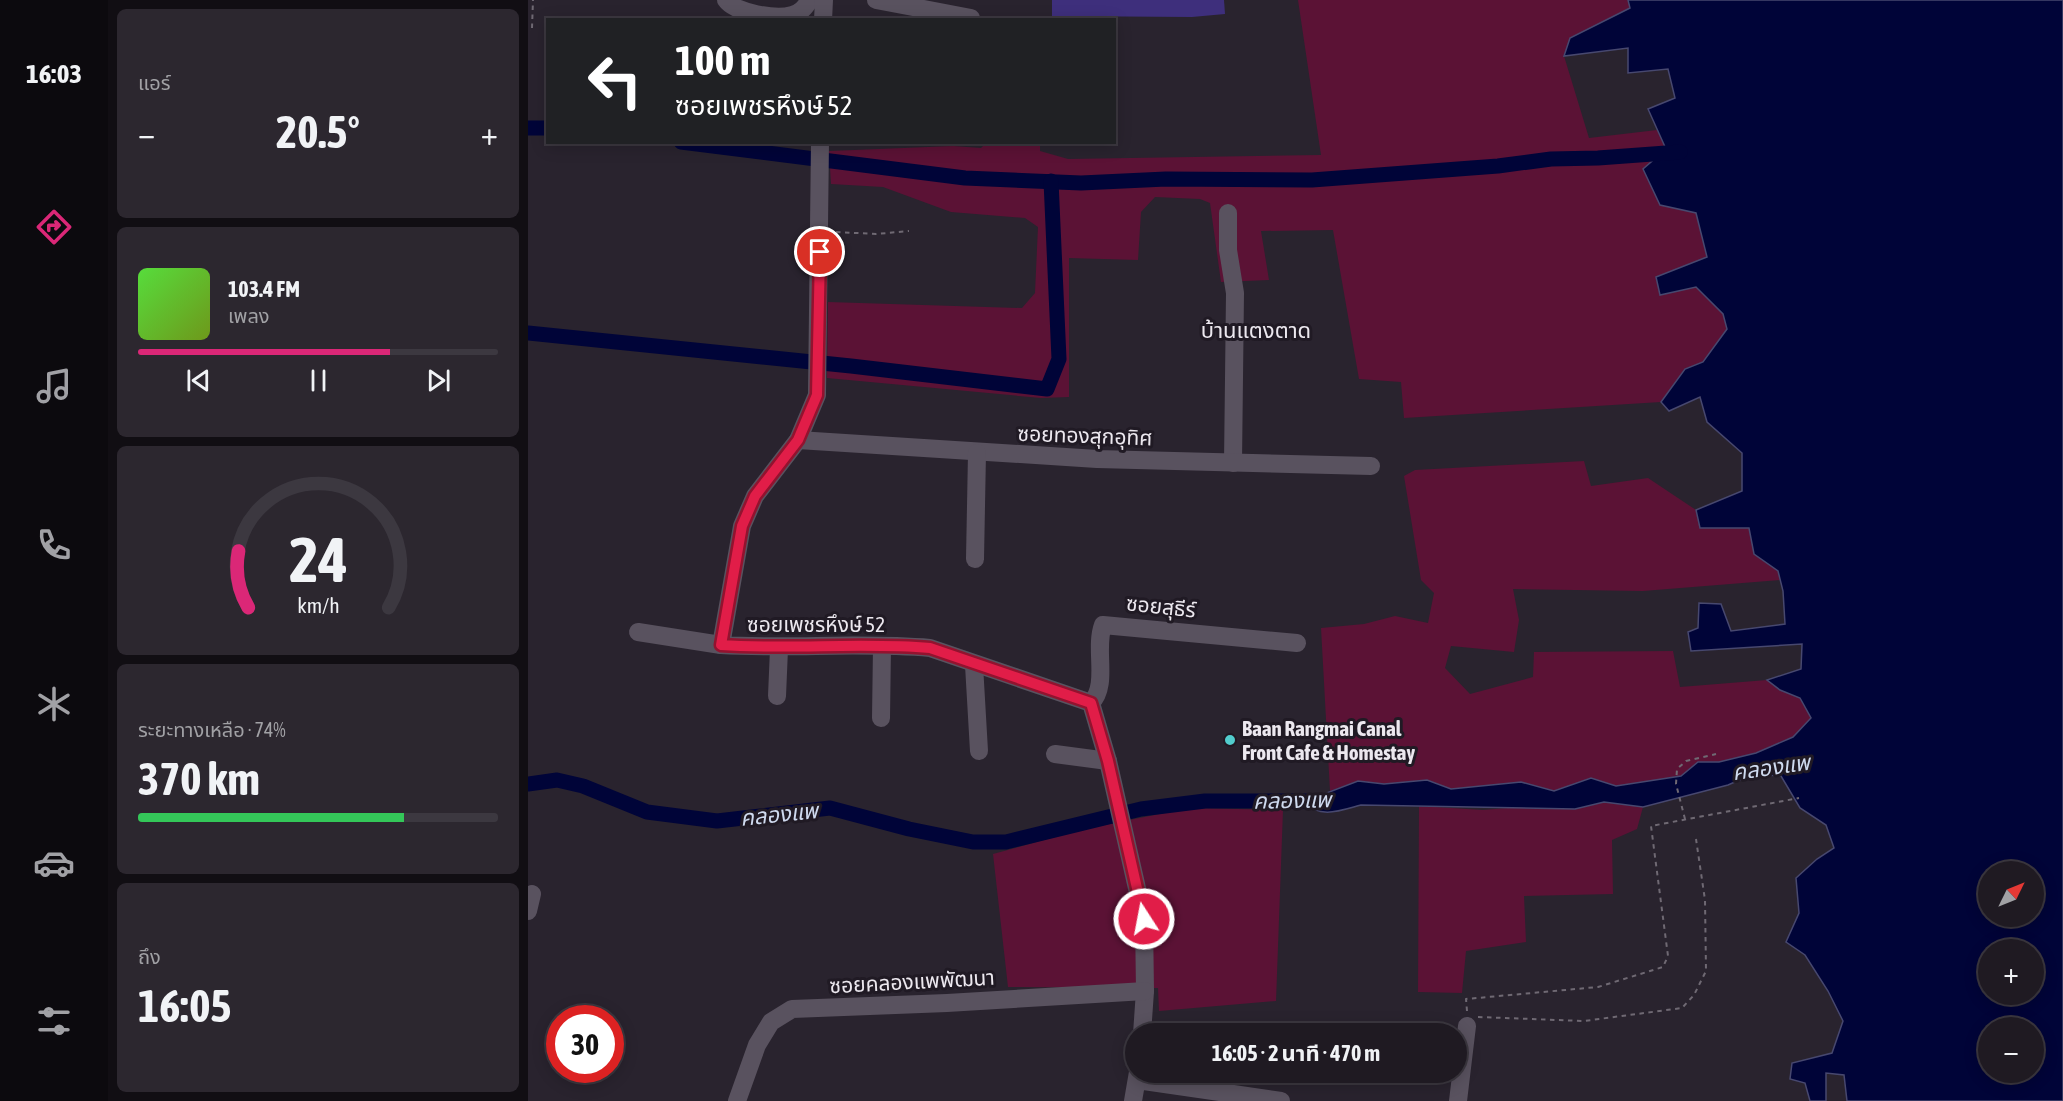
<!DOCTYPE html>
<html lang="th">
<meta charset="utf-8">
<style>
body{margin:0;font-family:"Asap Condensed","Noto Sans Thai",sans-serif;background:#2c272f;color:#f1f3f6;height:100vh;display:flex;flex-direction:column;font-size:22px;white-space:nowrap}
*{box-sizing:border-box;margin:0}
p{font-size:20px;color:#a1a1a5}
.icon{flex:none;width:33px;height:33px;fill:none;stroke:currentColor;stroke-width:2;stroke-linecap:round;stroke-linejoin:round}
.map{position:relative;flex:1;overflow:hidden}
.sheet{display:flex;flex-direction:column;gap:9px;padding:9px;background:#110e13;width:420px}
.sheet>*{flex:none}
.hud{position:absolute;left:18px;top:18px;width:570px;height:126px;border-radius:0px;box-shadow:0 3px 15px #0003,0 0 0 2px #3c3840;background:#202124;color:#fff;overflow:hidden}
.needle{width:39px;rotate:47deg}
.fabs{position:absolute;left:1450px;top:861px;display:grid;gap:12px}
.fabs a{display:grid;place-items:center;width:66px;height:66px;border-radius:50%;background:#1f1a22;box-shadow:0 3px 15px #0003,0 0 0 2px #3c3840;font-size:30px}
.speed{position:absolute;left:18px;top:1005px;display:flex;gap:12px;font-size:30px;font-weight:700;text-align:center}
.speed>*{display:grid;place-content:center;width:78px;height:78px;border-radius:50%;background:#1f1a22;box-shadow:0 3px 15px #0003,0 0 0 2px #3c3840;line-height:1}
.speed .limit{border:9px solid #d22;background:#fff;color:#111}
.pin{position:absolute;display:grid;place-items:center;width:51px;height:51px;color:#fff;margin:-26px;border:3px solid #fff;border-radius:50%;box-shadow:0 2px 6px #0007}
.me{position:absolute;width:66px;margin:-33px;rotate:349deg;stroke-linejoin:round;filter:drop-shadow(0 0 4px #0008)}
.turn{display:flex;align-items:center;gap:21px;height:126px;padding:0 30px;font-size:27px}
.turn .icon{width:78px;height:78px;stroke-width:2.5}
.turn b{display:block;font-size:42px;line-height:51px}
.big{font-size:45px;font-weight:700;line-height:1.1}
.sheet .tile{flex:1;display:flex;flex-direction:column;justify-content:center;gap:9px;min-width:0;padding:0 21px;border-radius:9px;background:#2c272f}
.sheet .dial{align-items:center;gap:0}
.dial svg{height:156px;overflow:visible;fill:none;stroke:#3c3840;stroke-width:7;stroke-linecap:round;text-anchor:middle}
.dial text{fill:#f1f3f6;stroke:none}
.song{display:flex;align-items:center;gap:18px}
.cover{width:72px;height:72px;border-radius:9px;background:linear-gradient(135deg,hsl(110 70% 55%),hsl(80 70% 35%))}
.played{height:6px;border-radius:3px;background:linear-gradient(90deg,#db2777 70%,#3c3840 70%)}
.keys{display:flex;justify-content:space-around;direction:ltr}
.heat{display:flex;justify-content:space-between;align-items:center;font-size:33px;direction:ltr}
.charge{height:9px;border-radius:4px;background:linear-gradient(90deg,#34c759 74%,#3c3840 0)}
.trip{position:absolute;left:597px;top:1023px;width:342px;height:60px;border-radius:30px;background:#1f1a22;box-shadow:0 3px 15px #0003,0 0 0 2px #3c3840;font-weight:700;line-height:60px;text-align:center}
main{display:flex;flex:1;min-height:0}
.menu{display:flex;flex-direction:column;width:108px;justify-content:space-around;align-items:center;background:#0c0a0e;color:#a1a1a5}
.menu .icon{width:42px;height:42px}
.menu .selected{color:#db2777}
.menu b{font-size:27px;color:#f1f3f6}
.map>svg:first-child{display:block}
</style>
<main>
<nav class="menu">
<b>16:03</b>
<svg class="icon selected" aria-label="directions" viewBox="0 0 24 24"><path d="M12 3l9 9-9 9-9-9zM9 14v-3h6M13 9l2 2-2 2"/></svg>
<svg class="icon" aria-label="music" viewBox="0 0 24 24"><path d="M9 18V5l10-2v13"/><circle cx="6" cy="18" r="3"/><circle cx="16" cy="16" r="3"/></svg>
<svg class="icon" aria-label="phone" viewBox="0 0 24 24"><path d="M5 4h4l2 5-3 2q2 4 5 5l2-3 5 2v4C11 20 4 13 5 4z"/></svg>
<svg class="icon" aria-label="climate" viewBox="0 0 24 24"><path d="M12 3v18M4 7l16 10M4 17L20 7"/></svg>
<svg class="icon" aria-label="car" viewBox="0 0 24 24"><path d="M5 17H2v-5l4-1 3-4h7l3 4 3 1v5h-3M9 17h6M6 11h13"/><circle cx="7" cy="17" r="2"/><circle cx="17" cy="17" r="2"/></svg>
<svg class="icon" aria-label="filters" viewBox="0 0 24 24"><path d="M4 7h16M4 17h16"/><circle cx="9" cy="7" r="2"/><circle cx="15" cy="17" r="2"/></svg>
</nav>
<section class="sheet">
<div class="tile"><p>แอร์</p>
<div class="heat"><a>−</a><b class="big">20.5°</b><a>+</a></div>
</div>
<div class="tile">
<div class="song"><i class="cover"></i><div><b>103.4 FM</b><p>เพลง</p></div></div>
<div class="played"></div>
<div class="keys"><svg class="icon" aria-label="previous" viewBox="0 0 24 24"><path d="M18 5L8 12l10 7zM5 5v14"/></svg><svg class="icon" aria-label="pause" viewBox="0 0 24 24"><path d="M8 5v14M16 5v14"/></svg><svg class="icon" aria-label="next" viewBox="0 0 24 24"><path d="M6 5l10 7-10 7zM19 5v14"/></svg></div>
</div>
<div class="tile dial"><svg viewBox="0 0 100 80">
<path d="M14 69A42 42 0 1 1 86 69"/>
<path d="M14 69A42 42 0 0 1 9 40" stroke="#db2777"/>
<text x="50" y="56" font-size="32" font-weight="700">24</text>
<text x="50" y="72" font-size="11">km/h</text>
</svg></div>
<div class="tile"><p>ระยะทางเหลือ · 74%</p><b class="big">370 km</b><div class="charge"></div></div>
<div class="tile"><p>ถึง</p><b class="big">16:05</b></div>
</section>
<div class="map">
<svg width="1535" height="1101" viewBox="0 0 1535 1101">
<rect width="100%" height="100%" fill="#29232e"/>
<g fill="#5b1235">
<path d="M770,0H1100L1102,8L1042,38L1036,56L1061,138L1129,130L1138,149L1132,205L1168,213L1179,258L1129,277L1133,295L1168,287L1195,314L1199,329L1175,362L1157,369L1133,402L876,418L873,382L831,379L805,230L733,231L741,280L693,282L682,203L672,199L627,197L613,212L610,260L541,258V397L513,398L299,378L300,302L494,308L507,293L510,227L497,218L423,212L355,187L303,184L301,151L425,146L453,148L458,143L512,142V151L540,159L793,155Z"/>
<path d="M1056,461L1063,486L1120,478L1168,510L1172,528H1221L1226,554L1250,571L1252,580L1115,591L985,589L991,620L986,652L923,646L917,668L942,694L1005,677L1006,652L1145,651L1152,687L1239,680L1252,690L1272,698L1283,718L1265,737L1228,753L1191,762H1170L1153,776L1088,786L1063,778L1026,791L993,782L923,789L899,780L856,784L830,781L802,791L793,628L836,624L867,616L900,623L906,593L893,580L876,476L887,470Z"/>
<path d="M1076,802L1115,807L1109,829L1084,840L1085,894L996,896L998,942L938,951L934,993L890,992L891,806L955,810L991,807L1047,809Z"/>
<path d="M662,808L755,810L748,1001L631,1011L630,988L480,987L465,854L556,829Z"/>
</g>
<path fill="#000438" stroke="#47486f" stroke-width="1.5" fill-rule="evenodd" d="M1100,0H1535V1101H1319L1316,1075L1298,1073V1101H1282L1277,1083L1262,1079L1264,1063L1304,1053L1315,1021L1300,991L1277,955L1258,942L1271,913L1268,878L1289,859L1306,848L1298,825L1272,808L1253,776L1225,774L1200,785L1115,807L1076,802L1047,809L833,805C811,811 793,819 775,802L830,781L856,784L899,780L923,789L993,782L1026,791L1063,778L1088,786L1153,776L1170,762H1191L1228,753L1265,737L1283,718L1272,698L1252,690L1239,680L1273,669L1274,644L1163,651L1160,632L1170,628L1171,603L1193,604L1203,631L1257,624L1255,591L1250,571L1226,554L1221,528H1172L1168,510L1214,491V453L1179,422L1172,397L1141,411L1133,402L1157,369L1175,362L1199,329L1195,314L1168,287L1132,295L1128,277L1179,257L1168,213L1132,205L1115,169L1138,149L1120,109L1147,98L1140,69L1100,73V48L1036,56L1042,38L1102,8ZM1461,872H1506V916H1461ZM1461,950H1506V994H1461ZM1461,1028H1506V1072H1461Z"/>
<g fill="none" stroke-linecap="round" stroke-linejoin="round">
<g stroke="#000438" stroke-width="15">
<path d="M0,128H20"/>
<path d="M153,142L437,178L553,183L638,179L784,180L970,166L1023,159L1070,158L1152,152"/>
<path d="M0,333L323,366L519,389L531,359L523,181"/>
<path d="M0,784L29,780L55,786L119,812L189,821L302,808L381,829L445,842H478L613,809L677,801H795"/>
</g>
</g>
<path fill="#3e2f7c" d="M524,0H696L697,14L664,17L524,16Z"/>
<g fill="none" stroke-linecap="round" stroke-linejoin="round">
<g stroke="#6f6973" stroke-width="2" stroke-dasharray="4.5 4.5" stroke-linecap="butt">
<path d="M4,28L5,0"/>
<path d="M308,232L348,234L381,231"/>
<path d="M1157,819L1148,784L1149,769L1158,761L1188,754"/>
<path d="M939,1011L938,999L1070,987L1135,967L1140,956L1123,826L1271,798"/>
<path d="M950,1017L1056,1021L1154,1008L1166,995L1178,971L1177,900L1168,839"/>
</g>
<g stroke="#59525f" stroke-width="18">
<path d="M198,0C207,13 249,20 264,15C273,13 277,7 282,0"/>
<path d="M348,0L443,18"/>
<path d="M295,20L296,0"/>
<path d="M292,142L289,395L270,440L227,496L214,526L193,645C262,649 332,642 402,648L563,703L580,761L616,919L617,991L614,1034"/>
<path d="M700,213V250L707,293L705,463"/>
<path d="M270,440L569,459L843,466"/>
<path d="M447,559L449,453"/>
<path d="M110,632L193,645"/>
<path d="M446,665L451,751"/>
<path d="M249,696L251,649"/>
<path d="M563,703C581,685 566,649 575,625L769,643"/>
<path d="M353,718L354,646"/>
<path d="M527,754L580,761"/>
<path d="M0,911L4,894"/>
<path d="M609,1080L753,1101"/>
<path d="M209,1101L229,1045L243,1022L264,1009L419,1003L617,991"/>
<path d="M605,1101L610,1072"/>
<path d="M930,1101L939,1026"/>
</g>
</g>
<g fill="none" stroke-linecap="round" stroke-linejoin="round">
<g stroke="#92132f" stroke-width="15">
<path id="route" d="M292,252L289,395L270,440L227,496L214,526L193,645C262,650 332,642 402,648L563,703L580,761L616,919"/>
</g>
<use href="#route" stroke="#e11d48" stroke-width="10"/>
</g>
<circle fill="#52cdce" stroke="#201a24" stroke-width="2" cx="702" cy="740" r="6"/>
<g text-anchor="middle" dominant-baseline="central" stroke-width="6" stroke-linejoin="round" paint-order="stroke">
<g font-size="21" fill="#ece8ef" stroke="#201a24">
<text transform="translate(557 435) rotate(2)">ซอยทองสุกอุทิศ</text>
<text transform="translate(633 606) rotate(6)">ซอยสุธีร์</text>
<text x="288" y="624">ซอยเพชรหึงษ์ 52</text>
<text transform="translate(384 981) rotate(-3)">ซอยคลองแพพัฒนา</text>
</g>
<g font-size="21" font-weight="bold" fill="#ece8ef" stroke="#201a24" text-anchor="start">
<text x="714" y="728">Baan Rangmai Canal<tspan x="714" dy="24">Front Cafe &amp; Homestay</tspan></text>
</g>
<g font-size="22" fill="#ece8ef" stroke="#201a24">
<text x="728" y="330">บ้านแตงตาด</text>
</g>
<g font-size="22" font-style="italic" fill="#cfdaef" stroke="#201a24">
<text transform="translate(1243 767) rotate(-8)">คลองแพ</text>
<text transform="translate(764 800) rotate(-1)">คลองแพ</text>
<text transform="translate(251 814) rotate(-6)">คลองแพ</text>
</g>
</g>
</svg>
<div class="fabs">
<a><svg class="needle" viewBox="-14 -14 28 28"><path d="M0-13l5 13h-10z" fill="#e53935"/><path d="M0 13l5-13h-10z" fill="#a1a1a5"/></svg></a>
<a>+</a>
<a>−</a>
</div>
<div class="speed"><div class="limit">30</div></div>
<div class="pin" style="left:292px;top:252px;background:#d93025"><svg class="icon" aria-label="arrive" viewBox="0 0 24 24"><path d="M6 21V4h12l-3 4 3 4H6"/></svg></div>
<svg class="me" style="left:616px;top:919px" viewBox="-20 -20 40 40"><circle r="17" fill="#e11d48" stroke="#fff" stroke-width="3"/><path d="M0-11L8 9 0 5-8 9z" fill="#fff"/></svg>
<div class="trip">16:05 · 2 นาที · 470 m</div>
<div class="hud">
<div class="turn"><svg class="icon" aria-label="left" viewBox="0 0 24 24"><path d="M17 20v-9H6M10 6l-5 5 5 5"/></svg><div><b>100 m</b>ซอยเพชรหึงษ์ 52</div></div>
</div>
</div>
</main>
